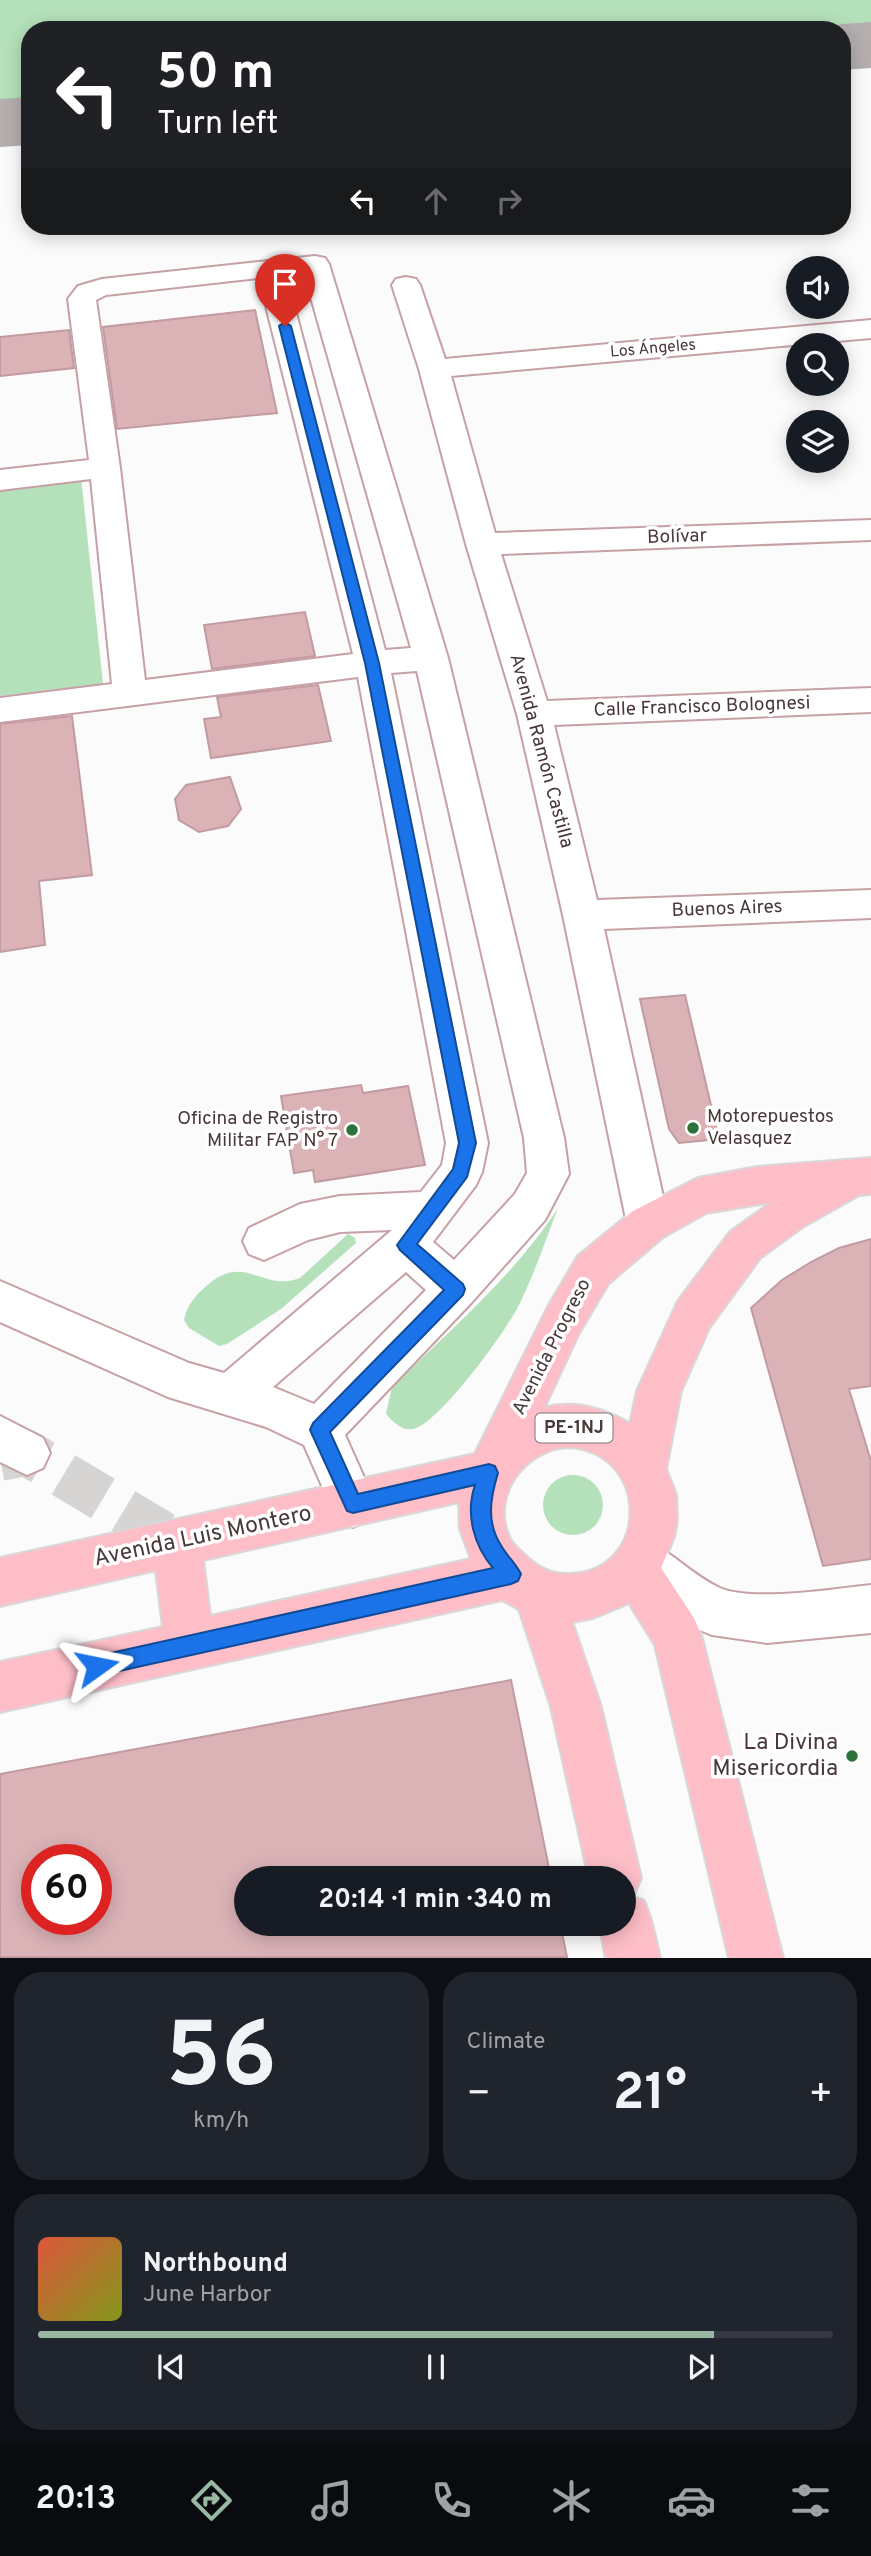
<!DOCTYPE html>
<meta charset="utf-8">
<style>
body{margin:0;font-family:Overpass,sans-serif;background:#20242c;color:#f1f3f6;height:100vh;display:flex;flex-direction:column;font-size:26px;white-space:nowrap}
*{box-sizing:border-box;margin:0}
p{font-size:23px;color:#9ea1a6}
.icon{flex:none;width:38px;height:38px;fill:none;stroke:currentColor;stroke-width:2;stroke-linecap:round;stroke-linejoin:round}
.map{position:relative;height:1958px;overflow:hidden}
.sheet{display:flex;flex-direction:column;gap:14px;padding:14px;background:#0d0f14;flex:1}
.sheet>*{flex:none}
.banner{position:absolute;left:21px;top:21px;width:830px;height:214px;border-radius:28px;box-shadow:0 4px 18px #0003;background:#202124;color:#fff;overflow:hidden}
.fabs{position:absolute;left:786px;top:256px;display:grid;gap:14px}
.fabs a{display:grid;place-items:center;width:63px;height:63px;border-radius:50%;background:#171b24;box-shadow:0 4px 18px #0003;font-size:35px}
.speed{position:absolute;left:21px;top:1844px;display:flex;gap:14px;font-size:35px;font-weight:700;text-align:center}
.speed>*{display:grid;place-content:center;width:91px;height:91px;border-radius:50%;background:#171b24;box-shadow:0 4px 18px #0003;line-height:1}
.speed .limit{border:10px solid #d22;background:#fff;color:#111}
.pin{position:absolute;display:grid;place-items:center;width:60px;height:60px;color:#fff;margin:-72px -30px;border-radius:50% 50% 50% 0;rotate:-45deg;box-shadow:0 0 7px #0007}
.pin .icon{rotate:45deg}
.me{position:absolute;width:77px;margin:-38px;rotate:78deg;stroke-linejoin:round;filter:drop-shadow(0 0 5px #0008)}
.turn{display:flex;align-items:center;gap:24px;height:147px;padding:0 21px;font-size:32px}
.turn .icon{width:91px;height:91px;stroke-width:2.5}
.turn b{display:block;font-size:49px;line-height:60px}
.lanes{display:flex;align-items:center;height:66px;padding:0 21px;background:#0003;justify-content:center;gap:35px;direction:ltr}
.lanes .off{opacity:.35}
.big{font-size:52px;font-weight:700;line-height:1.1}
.sheet .widget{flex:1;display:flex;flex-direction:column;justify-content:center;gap:10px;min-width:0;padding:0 24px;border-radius:28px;background:#20242c}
.sheet .dial{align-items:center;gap:0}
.dial b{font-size:91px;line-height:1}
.song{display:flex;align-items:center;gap:21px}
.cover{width:84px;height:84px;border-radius:10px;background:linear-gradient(135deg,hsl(10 70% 55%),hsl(70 70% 35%))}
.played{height:7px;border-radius:4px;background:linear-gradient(90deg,#99b8a3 85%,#363941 85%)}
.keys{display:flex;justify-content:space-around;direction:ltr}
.heat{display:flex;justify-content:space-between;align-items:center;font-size:38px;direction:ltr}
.sheet .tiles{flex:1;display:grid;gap:14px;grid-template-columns:1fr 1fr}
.widget:last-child{grid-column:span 2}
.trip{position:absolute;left:234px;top:1866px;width:402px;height:70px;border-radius:35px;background:#171b24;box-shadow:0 4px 18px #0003;font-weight:700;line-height:70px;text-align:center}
.tab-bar{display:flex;height:112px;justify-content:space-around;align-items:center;background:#090b0e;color:#9ea1a6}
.tab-bar .icon{width:49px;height:49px}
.tab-bar .on{color:#99b8a3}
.tab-bar b{font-size:32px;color:#f1f3f6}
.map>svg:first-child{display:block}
</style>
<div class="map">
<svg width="871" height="1958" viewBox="0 0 871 1958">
<rect width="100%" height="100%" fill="#fbfbfb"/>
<g fill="#b4e1ba">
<path d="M0,0H871V25L831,30H30V103L0,106Z"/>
<path d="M81,477L103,684L0,696V486Z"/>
<path d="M558,1208C546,1239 535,1272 520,1303C508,1329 438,1425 413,1429C402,1431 393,1422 386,1414L392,1387C450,1330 514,1276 558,1208Z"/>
<path d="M348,1234L355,1238L356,1243L281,1309L227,1344L219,1346L189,1328L184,1320C187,1306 194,1297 204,1288C245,1250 261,1293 300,1278Z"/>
<circle cx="573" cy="1505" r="30"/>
</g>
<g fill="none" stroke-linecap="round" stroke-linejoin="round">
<g fill="#b4aeaf" fill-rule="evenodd">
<path d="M871,22V68L842,70V30H819L842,24Z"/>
<path d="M30,97V145L0,147V99Z"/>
</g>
</g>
<g fill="#dbb3b7" stroke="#c29ba0" stroke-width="2" fill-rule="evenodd">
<path d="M255,310L277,413L117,429L103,327Z"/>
<path d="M69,330L74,368L0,376V337Z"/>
<path d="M305,612L315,656L212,669L204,625Z"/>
<path d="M318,685L331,741L211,758L204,719L221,717L217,697Z"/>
<path d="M72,716L92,875L39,881L45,945L0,952V724Z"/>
<path d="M230,777L241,809L228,826L199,832L179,820L175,799L186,785Z"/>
<path d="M685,995L719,1139L679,1143L669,1129L640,999Z"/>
<path d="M361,1085L363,1093L408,1086L425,1165L315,1182L313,1170L294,1173L281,1096Z"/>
<path d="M871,1239V1386L849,1389L871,1461V1559L823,1566L751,1308L782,1280L811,1262L839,1248Z"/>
<path d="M511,1680L551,1878H247V1923H560L567,1957H0V1774ZM37,1860H96V1920H37Z"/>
</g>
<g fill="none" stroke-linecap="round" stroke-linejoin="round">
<path stroke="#d7d4d4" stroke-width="46" stroke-dasharray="46 24" stroke-linecap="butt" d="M0,1458L27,1453L177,1543"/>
<g stroke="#c7a0a5" stroke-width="4">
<g id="minor">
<path d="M315,256L325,258L329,264L448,658L564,1138L569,1174L545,1220L471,1303L345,1435L376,1504L369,1520L353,1527L337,1520L304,1445L266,1427L168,1397L0,1322V1281L189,1363L224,1373L392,1230L340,1232L308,1240L264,1260L249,1254L243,1241L249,1228L300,1204L340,1196L421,1192L442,1165L446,1143L358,677L0,722V698L112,684L91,479L0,490V470L89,460L68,299L78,286L102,279ZM304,273L411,648L385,650L286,275ZM259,278L353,654L145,680L120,468L96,300L106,295ZM417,671L524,1138L527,1173L515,1194L454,1260L433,1242L476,1185L482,1172L488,1143L391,673ZM406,1272L426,1290L314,1404L273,1387Z"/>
<path d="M406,277L416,279L420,285L445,359L871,320V338L451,376L495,533L871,520V540L501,554L547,701L871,688V712L554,725L597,900L871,890V918L604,929L669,1224L663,1237L648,1243L633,1237L627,1224L563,915L517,714L466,544L419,369L392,285L396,279Z"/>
<path d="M0,1416L43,1438L50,1453L43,1468L27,1475L0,1462Z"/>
<path d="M642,1539C672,1551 693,1576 720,1588C753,1602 833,1589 871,1585V1633L767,1643L712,1635L695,1628L625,1579L618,1562L625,1545Z"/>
</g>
</g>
<g stroke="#dad7d8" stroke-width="4">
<path id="major" d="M871,1158V1194L859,1195L804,1226L760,1258L709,1328L681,1391L666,1469L676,1495L677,1520L674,1537L661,1568L694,1618L701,1635L783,1958H729L655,1645L629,1603L593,1618L572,1622L601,1707L641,1878L633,1897L644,1901L651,1920L660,1958H606L599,1923H625V1878H589L551,1707L519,1609L502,1600L0,1712V1662L163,1627L156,1570L0,1606V1558L475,1454L549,1305L578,1256L633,1211L698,1178L757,1167ZM772,1202L730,1232L678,1301L637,1391L630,1424C603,1408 574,1400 544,1408L579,1333L608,1284L663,1237L706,1213ZM568,1447C651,1451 651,1572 570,1574C553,1575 540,1569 528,1558C521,1551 515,1548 510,1539C489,1496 525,1449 568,1447ZM459,1502L460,1529L471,1559L210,1616L203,1560Z"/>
</g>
<use href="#minor" fill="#fff" fill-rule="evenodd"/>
<use href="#major" fill="#febec8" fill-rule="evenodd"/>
</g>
<path fill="#1a73e8" stroke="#114b97" stroke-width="2" d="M285,322L291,326L379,663L476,1143L467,1177L417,1244L463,1284L465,1289L463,1295L330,1432L358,1494L489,1464L495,1466L498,1473C490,1499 486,1523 502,1547C508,1557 516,1564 521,1574L518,1581L511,1584L97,1676L90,1673L87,1666L90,1658L97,1656L493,1568C474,1546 465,1514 475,1485L353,1513L347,1511L310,1430L313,1423L444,1290L400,1250L397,1245L453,1169L459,1143L365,663L279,326Z"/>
<g fill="#2d713d" stroke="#fff" stroke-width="2.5">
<circle cx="693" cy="1128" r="7"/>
<circle cx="352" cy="1130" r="7"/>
<circle cx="852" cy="1756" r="7"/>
</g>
<g text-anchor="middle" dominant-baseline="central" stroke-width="7" stroke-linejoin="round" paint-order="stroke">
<g font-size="16" fill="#48383a" stroke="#fff">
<text transform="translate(653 349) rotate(-5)">Los Ángeles</text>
</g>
<rect fill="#fff" stroke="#7f7475" stroke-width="2" x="535.5" y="1413.5" width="77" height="29" rx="5"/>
<g font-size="18" font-weight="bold" fill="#48383a">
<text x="574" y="1428">PE-1NJ</text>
</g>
<g font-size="19" fill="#48383a" stroke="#fff">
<text transform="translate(677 537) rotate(-2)">Bolívar</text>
<text transform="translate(702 707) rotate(-2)">Calle Francisco Bolognesi</text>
<text transform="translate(541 751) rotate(75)">Avenida Ramón Castilla</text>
<text transform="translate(727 909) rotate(-2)">Buenos Aires</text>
<text transform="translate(552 1347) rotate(-63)">Avenida Progreso</text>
</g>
<g font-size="19" fill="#48383a" stroke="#fff" text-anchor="start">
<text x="707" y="1117">Motorepuestos<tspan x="707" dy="22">Velasquez</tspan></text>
<text x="338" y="1119" text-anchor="end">Oficina de Registro<tspan x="338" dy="22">Militar FAP N° 7</tspan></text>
</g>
<g font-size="23" fill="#48383a" stroke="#fff">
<text transform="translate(203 1537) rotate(-12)">Avenida Luis Montero</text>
</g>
<g font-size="23" fill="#48383a" stroke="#fff" text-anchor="end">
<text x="838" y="1743">La Divina<tspan x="838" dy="26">Misericordia</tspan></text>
</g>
</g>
</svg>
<div class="fabs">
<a><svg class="icon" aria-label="sound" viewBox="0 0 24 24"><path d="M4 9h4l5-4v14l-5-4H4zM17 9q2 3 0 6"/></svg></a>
<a><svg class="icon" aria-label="search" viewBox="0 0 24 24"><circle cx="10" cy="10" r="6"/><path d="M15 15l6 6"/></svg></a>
<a><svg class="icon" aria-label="layers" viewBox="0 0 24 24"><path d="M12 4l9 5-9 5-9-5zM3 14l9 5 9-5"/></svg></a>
</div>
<div class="speed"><div class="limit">60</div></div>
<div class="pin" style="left:285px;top:326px;background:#d93025"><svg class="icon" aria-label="arrive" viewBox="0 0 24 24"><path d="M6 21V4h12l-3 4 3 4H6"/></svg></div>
<svg class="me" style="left:97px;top:1666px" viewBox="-20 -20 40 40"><path d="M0-17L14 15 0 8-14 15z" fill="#1a73e8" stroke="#fff" stroke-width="4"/></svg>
<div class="trip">20:14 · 1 min · 340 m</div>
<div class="banner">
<div class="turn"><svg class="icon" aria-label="left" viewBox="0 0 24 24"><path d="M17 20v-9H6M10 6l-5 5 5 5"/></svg><div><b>50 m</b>Turn left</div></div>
<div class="lanes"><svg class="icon" aria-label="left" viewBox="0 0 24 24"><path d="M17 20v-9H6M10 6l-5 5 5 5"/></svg><svg class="icon off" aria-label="ahead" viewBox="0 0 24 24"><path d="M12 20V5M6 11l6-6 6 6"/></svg><svg class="icon off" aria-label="right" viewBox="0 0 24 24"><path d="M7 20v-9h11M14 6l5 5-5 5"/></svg></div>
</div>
</div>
<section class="sheet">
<div class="tiles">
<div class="widget dial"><b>56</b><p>km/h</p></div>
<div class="widget"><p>Climate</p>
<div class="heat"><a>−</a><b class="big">21°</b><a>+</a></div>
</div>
<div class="widget">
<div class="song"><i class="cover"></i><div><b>Northbound</b><p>June Harbor</p></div></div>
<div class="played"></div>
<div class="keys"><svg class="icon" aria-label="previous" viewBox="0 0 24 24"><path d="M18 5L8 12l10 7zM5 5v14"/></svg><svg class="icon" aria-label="pause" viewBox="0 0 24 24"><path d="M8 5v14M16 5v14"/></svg><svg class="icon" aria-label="next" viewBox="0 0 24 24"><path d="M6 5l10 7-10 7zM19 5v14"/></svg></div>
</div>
</div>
</section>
<nav class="tab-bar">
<b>20:13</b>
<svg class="icon on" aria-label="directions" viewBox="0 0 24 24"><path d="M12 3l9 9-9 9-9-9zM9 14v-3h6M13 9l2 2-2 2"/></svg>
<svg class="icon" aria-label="music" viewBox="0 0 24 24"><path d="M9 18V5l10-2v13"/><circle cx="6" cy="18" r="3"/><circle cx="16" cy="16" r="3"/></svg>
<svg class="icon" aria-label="phone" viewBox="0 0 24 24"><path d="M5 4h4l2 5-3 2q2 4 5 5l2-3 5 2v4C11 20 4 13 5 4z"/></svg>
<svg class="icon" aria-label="climate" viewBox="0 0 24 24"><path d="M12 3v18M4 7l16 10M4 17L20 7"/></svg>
<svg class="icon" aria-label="car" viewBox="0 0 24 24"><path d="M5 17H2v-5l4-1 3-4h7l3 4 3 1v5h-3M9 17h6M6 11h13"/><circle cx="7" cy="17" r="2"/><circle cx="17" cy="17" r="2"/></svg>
<svg class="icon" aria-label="filters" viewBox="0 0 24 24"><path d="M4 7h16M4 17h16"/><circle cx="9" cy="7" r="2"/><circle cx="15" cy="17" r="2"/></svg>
</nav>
